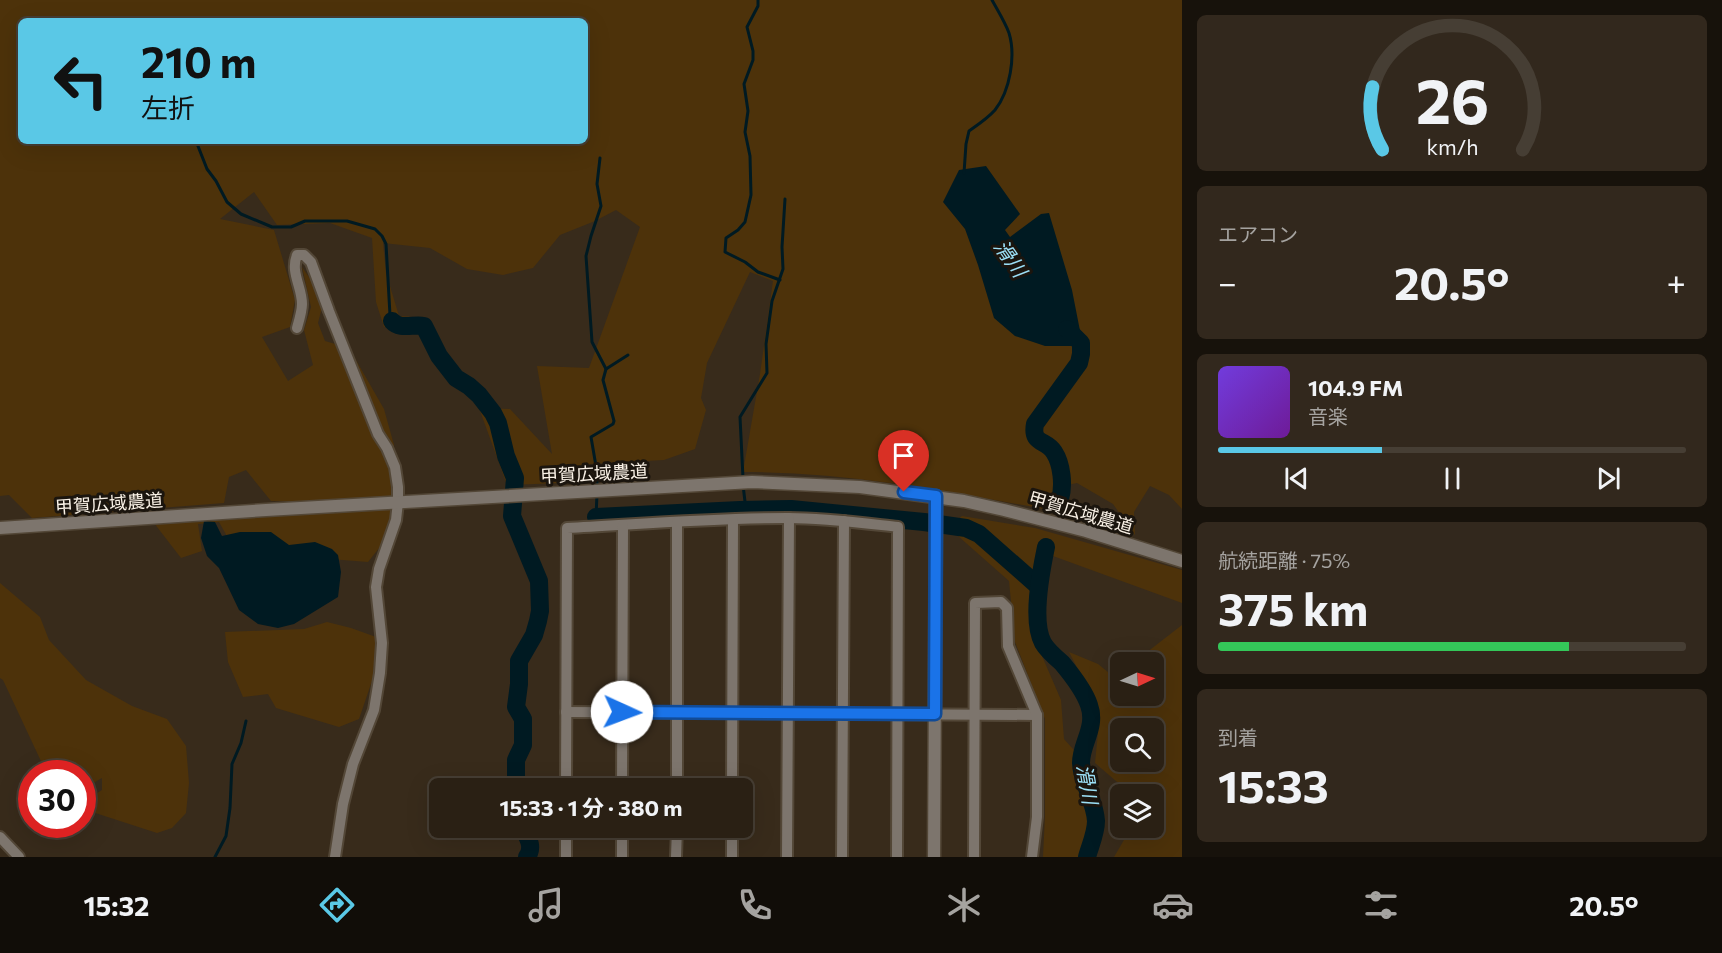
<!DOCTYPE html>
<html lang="ja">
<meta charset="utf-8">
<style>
body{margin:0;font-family:Commissioner,"Noto Sans JP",sans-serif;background:#32281d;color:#f1f3f6;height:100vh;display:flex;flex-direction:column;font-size:22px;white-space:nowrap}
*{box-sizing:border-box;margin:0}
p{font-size:20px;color:#a5a3a0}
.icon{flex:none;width:33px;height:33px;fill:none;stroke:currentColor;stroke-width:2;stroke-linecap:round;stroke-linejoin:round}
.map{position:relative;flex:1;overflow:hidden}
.details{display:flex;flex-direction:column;gap:15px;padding:15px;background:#17120b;width:540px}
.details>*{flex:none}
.top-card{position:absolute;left:18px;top:18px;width:570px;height:126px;border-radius:9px;box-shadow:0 6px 24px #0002,0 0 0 2px #463e34;background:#5ac8e6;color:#111;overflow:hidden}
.needle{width:39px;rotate:86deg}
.controls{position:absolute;left:1110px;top:652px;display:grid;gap:12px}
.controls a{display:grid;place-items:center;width:54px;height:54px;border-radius:9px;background:#2a2014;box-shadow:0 6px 24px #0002,0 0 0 2px #463e34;font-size:30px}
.speed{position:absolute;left:18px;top:760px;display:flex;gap:12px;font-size:30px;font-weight:700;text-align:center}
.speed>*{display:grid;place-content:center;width:78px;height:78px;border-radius:50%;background:#2a2014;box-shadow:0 6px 24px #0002,0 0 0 2px #463e34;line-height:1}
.speed .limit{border:9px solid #d22;background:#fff;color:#111}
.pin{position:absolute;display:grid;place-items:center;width:51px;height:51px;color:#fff;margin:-62px -26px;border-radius:50% 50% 50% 0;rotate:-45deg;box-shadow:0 0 6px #0007}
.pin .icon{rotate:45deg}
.me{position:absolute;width:66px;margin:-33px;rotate:92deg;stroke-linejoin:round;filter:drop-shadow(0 0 4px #0008)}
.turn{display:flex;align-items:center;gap:21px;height:126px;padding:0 24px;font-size:27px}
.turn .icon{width:78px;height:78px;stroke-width:2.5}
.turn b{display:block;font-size:42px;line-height:51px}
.big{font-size:45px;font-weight:700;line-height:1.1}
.details .widget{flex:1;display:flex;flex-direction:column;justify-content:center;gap:9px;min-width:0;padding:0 21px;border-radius:9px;background:#32281d}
.details .dial{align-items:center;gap:0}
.dial svg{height:156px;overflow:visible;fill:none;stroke:#463e34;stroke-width:7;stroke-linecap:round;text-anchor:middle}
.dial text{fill:#f1f3f6;stroke:none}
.song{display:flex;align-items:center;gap:18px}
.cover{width:72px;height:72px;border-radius:9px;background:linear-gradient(135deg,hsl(260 70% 55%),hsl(280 70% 35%))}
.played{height:6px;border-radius:3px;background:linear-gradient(90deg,#5ac8e6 35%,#463e34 35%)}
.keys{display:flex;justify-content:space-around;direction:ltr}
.heat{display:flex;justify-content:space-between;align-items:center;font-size:33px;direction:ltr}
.charge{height:9px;border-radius:4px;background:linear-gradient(90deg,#34c759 75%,#463e34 0)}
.trip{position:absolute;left:429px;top:778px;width:324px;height:60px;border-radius:9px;background:#2a2014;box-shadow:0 6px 24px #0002,0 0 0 2px #463e34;font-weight:700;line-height:60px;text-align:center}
.dock{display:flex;height:96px;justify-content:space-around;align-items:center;background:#110d08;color:#a5a3a0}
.dock .icon{width:42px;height:42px}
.dock .current{color:#5ac8e6}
.dock b{font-size:27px;color:#f1f3f6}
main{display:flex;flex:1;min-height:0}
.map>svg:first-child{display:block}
</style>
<main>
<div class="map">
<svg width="1182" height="857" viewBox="0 0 1182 857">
<rect width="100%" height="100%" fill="#382b1b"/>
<g fill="#4d320a" fill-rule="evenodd">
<path d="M0,0H1182V509L1169,495L1150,486L1134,512L1135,535L1113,504L1077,483L1058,487L1049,510C948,491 846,472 743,472L760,374L773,281L750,272L707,363L701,398L706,410L695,449L664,460L589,464L588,482L507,485L479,408L510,409L552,454L537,366L589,368L640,227L616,210L595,221L560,235L533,268L503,275L467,269L430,248L383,243L386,273L399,316L413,317L409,331L384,327L376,302L372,238L330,223L277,225L254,192L220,219L274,230L295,300L290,327L262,337L288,381L313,365L304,330L311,307L302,267L324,299L318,323L325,341L349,348L384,409L394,445L399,523L368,562L330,559L228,538L219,522L198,524L202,551L181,558L154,523L321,502L271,501L246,470L229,477L224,503L32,518L9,495L0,496ZM21,21H585V141H21Z"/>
<path d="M962,516L1035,528L1182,570V603L1042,552L1033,594V635L1061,700L1064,739L1081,758L1098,818L1085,857H1043L1045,816V719L1015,642L1009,581L949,528Z"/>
<path d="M0,583L40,617L49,640L86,680L132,706L167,719L186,746L189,783L186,813L172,828L157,833L83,809V802L102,790V778L83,789L82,774H47L3,680L0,678Z"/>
<path d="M327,622L351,628L376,637L373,678L359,719L339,727L276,708L268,694L243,697L228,662L225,632L304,629Z"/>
<path d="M1182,625V857H1114L1131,828H1154V795H1127L1123,787L1095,763L1100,712L1069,652L1098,664L1114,677L1120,672V696H1154V663H1133ZM1120,729H1154V762H1120Z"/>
</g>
<g fill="#001a22">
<path d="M986,166L1020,214L1005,230L1010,237L1041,214L1049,213L1072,290L1083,346H1045L1015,336L994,318L978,265L965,229L943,202L959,170Z"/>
<path d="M204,521L215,522L222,536L240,532H271L289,545L315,542L332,549L338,555L341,572L338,597L294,624L278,628L258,624L239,610L219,568L207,556L201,538Z"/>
</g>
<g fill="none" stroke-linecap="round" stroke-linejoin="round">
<g stroke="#001a22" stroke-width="3">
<path d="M758,0V6L747,27L753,51V60L744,84L748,111L745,132L750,156L751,195L745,222L738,230L726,238L725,252L745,262L758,272L780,280"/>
<path d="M196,141L207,169L216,181L227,202L241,214L272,227H291L305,221H347L375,229L382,236L386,244L390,315L392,321"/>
<path d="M964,173L966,144L969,131C979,124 988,118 995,110C1010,91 1016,56 1009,33C1005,22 998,11 992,0"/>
<path d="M606,369L628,355"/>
<path d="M743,478L740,417L767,373L766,344L772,301L783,269L782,247L785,199"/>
<path d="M743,485L746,510"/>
<path d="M597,488V472L591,437L613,424L614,421L603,380L606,369L592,342L586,256L591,236L601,206L597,184L600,158"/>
<path d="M596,517L597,494"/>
<path d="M215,857L226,836L230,808L232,764L241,743L246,721"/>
</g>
<g stroke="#001a22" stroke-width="18">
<path d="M392,321C400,330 413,324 424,326L439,356L456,378L469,386L479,395L493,413L498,423L506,456L515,478L512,516L539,581L540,611L538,621L534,635L519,661V684L516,707L523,719V745L516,760V789"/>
<path d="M1060,499C1064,486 1062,464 1054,452C1046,439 1031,445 1035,424L1079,363L1081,354V343L1067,329"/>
<path d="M596,517L740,510L791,509L924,522L966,528L979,534L1038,586"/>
<path d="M1046,547C1041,571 1031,621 1043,643C1047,650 1055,657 1062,663C1072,675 1084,690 1089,705C1097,727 1081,743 1081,763C1082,784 1095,801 1096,821C1096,833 1090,846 1087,857"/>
<path d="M523,828C528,838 534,847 527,857"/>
</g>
<g stroke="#534737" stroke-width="14">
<g id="minor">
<path d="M297,328C299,321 302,311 302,304C302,287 290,272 297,255H304L311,262L329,311L378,434L387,448L395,467L398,487V502L396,520L379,569L376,587L382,643L380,673L374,710L353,764L343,804L335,857"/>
<path d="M566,712L1037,715"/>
<path d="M566,789L567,528C641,524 714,518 788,518C825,518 862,523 898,527L897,857"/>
<path d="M622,789L623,525"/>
<path d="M677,789V522"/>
<path d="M732,789L733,520"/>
<path d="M0,837L19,857"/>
<path d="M566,857V828"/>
<path d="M622,857V828"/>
<path d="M676,857L677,828"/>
<path d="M732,857V828"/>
<path d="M787,857L789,518"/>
<path d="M842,857L844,521"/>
<path d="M974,857L975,603L1001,602L1007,608L1008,646L1037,715V817L1032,857"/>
</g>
</g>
<g stroke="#534737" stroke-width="15">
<g id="tertiary">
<path d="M0,528L266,510L752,482L860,487L964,501L1004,510L1086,531L1182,561"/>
<path d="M934,857L936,496"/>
</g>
</g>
<use href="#minor" stroke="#7d756d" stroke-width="10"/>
<use href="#tertiary" stroke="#7d756d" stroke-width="12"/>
</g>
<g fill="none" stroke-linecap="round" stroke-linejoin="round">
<g stroke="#114b97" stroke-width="15">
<path id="route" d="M622,712L935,714L936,496L904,492"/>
</g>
<use href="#route" stroke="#1a73e8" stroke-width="10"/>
</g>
<g text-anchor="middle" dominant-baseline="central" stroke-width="6" stroke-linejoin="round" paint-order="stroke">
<g font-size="18" fill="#f9f1e6" stroke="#1b150e">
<text transform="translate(594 473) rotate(-3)">甲賀広域農道</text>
<text transform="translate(109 503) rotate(-4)">甲賀広域農道</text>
<text transform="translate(1081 512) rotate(16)">甲賀広域農道</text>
</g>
<g font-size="20" font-style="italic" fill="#9ce0f7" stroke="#1b150e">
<text transform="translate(1011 258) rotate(55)">滑川</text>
<text transform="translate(1088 784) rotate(80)">滑川</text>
</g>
</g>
</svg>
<div class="controls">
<a><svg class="needle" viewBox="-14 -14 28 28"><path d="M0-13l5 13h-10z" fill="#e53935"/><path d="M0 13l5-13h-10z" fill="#a5a3a0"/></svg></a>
<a><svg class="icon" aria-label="search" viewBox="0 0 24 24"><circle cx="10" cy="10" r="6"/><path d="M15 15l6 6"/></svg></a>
<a><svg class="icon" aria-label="layers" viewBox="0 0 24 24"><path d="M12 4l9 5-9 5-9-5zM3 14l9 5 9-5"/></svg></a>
</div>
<div class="speed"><div class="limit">30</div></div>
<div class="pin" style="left:904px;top:492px;background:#d93025"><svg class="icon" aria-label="arrive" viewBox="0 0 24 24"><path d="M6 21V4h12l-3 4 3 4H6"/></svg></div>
<svg class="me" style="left:622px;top:712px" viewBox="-20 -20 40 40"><circle r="19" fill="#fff"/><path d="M0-13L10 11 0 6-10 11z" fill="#1a73e8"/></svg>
<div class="trip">15:33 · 1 分 · 380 m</div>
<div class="top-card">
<div class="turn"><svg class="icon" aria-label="left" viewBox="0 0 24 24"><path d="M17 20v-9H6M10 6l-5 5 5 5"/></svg><div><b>210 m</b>左折</div></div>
</div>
</div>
<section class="details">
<div class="widget dial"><svg viewBox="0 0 100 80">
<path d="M14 69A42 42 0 1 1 86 69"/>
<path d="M14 69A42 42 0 0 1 9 37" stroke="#5ac8e6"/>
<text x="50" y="56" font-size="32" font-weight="700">26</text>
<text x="50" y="72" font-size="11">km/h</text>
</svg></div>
<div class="widget"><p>エアコン</p>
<div class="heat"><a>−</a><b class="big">20.5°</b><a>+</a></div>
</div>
<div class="widget">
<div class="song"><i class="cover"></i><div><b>104.9 FM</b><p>音楽</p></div></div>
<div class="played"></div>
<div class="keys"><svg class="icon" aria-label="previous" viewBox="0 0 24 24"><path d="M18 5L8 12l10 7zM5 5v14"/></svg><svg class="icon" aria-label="pause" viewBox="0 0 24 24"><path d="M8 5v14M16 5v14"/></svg><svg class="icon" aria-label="next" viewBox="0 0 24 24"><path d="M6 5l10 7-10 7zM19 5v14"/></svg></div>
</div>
<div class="widget"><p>航続距離 · 75%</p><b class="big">375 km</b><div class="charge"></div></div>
<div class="widget"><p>到着</p><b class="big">15:33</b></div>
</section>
</main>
<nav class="dock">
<b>15:32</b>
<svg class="icon current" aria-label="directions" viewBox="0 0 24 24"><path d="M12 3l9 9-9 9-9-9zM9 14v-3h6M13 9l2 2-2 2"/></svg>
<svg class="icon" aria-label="music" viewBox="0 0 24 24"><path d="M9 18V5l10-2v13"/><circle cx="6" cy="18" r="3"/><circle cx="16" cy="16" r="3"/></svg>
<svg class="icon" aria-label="phone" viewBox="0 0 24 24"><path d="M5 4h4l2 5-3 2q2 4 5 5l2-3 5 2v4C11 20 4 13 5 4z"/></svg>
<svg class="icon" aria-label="climate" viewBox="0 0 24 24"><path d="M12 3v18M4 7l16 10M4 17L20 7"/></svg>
<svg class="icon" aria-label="car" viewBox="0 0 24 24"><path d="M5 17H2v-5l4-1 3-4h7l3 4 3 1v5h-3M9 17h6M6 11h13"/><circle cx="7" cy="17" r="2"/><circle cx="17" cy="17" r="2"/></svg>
<svg class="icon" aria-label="filters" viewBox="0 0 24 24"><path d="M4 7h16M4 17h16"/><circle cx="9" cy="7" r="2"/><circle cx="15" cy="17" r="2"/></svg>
<b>20.5°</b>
</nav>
